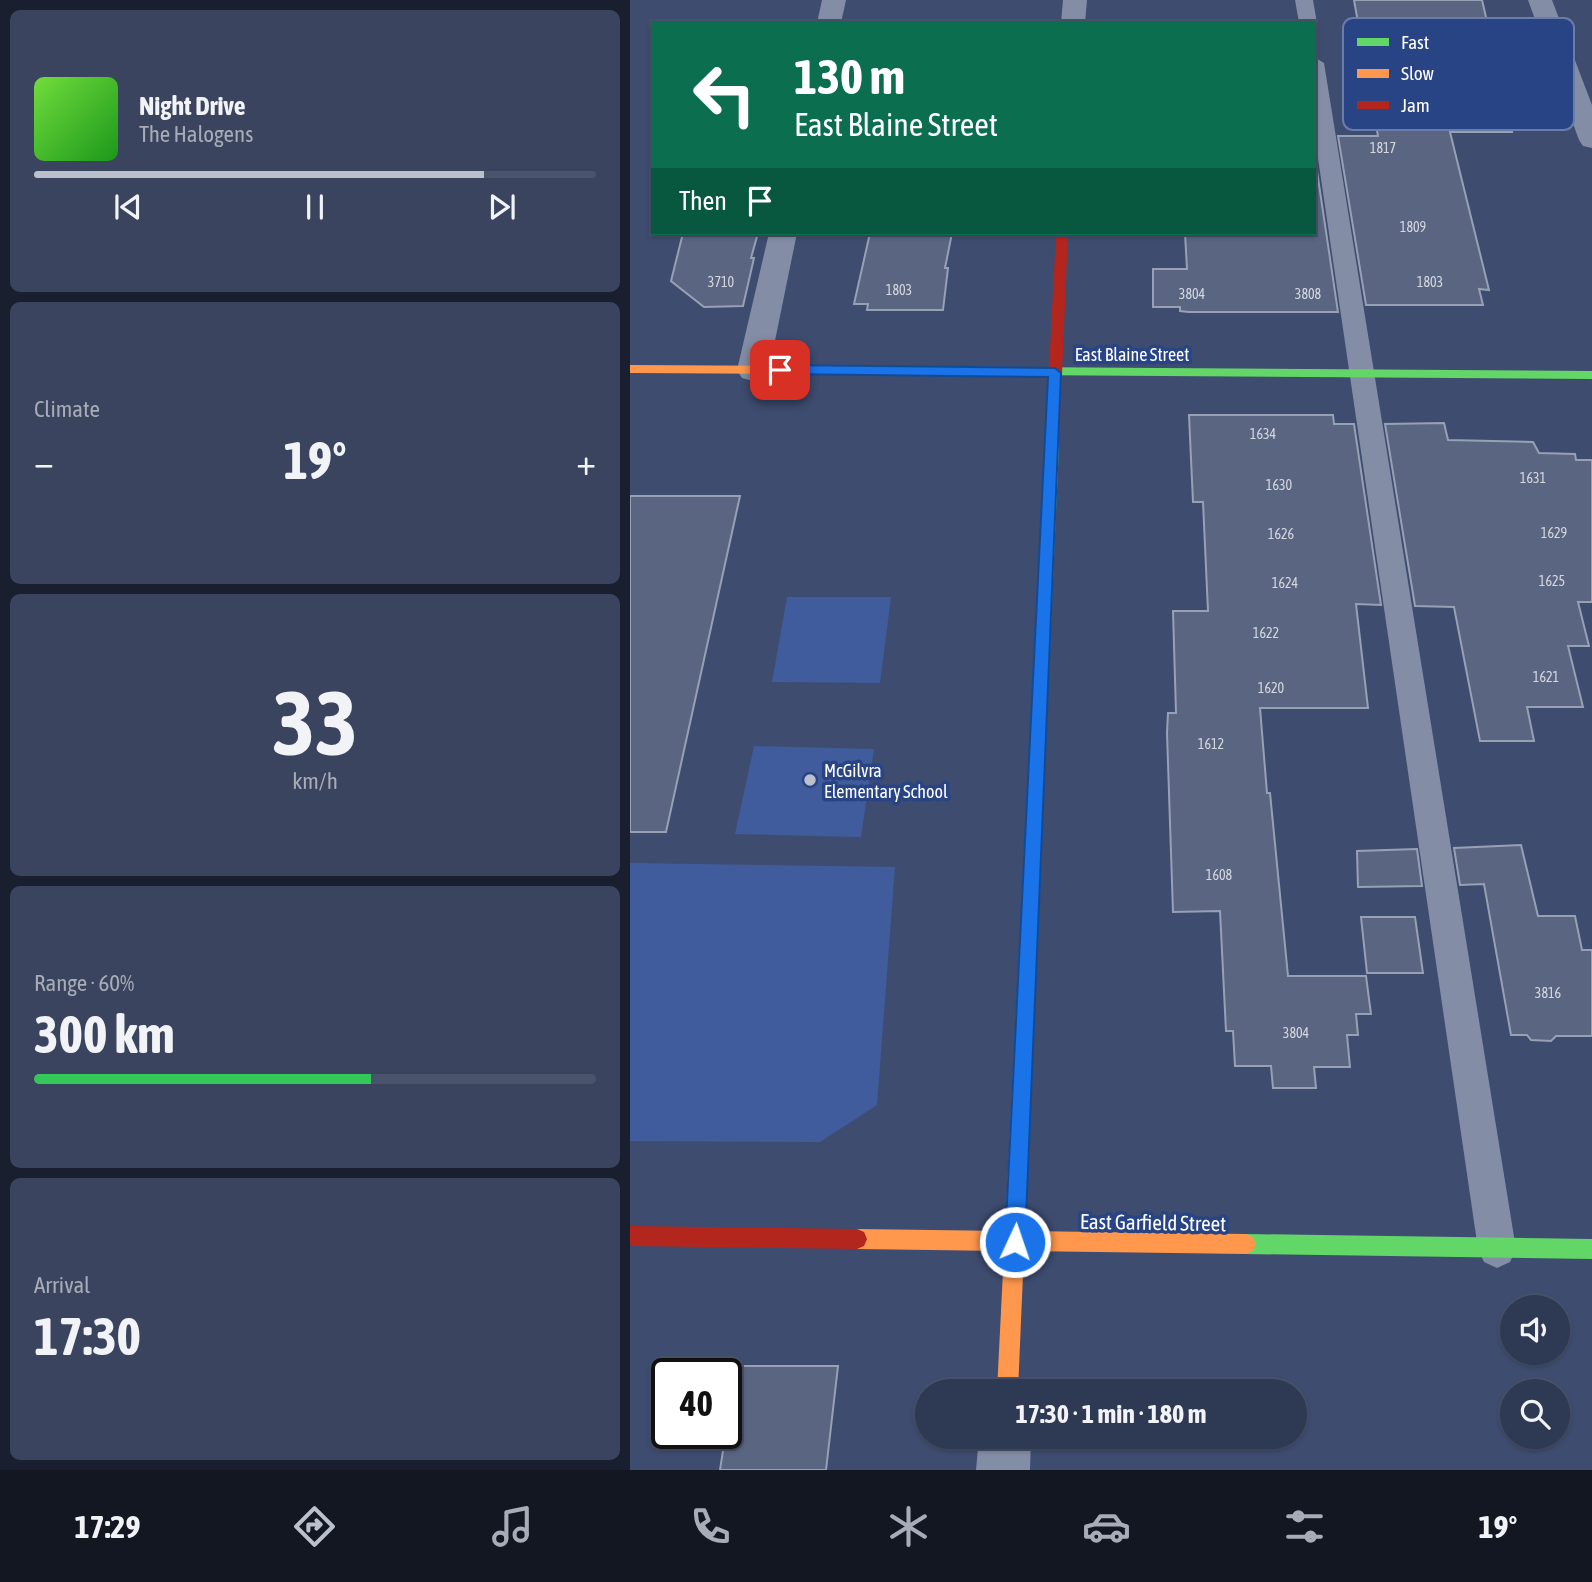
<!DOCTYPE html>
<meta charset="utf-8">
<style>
body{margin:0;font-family:"Asap Condensed",sans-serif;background:#3a445e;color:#f1f3f6;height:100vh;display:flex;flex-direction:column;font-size:26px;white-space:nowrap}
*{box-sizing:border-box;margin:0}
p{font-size:23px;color:#a7acb8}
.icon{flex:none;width:38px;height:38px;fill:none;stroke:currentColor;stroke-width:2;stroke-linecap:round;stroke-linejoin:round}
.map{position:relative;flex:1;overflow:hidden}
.sheet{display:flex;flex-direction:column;gap:10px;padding:10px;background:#191f2e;width:630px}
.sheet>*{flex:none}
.guide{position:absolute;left:21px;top:21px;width:665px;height:214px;border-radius:0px;box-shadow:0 2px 5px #0004,0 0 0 2px #49536b;background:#0b6e4f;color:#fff;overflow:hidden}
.tools{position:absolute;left:870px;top:1295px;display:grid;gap:14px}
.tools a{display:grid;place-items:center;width:70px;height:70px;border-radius:50%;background:#2e3954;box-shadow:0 2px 5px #0004,0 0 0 2px #49536b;font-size:35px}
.speed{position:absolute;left:21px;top:1358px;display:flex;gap:14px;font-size:35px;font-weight:700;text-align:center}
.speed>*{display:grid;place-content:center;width:91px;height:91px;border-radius:50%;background:#2e3954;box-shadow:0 2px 5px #0004,0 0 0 2px #49536b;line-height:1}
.speed .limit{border:4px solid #111;border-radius:10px;background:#fff;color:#111}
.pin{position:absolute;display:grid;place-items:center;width:60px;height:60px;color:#fff;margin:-30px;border-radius:14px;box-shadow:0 4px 10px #0006}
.me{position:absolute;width:77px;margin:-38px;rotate:3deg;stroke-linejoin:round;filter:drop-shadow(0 0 5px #0008)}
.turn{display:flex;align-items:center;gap:24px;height:147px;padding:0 28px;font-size:32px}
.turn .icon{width:91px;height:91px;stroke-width:2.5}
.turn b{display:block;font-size:49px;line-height:60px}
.then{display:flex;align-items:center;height:66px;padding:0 28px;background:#0003;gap:14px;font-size:26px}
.big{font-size:52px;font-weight:700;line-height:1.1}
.sheet .tile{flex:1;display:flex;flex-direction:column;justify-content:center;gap:10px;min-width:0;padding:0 24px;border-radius:10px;background:#3a445e}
.sheet .dial{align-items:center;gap:0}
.dial b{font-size:91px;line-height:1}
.song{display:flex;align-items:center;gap:21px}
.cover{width:84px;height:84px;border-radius:10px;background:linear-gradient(135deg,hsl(100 70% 55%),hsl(120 70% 35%))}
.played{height:7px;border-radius:4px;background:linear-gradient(90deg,#bbc0cd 80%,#49536b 80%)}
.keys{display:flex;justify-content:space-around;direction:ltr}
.heat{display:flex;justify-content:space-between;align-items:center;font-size:38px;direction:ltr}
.charge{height:10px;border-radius:5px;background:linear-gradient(90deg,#34c759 60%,#49536b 0)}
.trip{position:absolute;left:285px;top:1379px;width:392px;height:70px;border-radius:35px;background:#2e3954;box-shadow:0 2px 5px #0004,0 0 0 2px #49536b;font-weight:700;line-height:70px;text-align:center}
.dock{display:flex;height:112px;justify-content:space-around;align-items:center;background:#121722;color:#a7acb8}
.dock .icon{width:49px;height:49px}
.dock .active{color:#bbc0cd}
.dock b{font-size:32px;color:#f1f3f6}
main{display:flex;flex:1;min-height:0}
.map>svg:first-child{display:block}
</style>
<main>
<section class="sheet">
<div class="tile">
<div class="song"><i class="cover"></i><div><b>Night Drive</b><p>The Halogens</p></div></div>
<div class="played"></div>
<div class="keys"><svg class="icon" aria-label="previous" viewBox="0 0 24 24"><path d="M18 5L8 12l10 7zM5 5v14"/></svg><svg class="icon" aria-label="pause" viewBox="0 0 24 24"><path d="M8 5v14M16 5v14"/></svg><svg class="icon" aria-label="next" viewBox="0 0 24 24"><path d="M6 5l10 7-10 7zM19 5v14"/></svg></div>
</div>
<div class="tile"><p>Climate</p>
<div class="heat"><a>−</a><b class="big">19°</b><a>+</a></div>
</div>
<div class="tile dial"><b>33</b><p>km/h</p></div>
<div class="tile"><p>Range · 60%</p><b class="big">300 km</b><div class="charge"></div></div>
<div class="tile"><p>Arrival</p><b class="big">17:30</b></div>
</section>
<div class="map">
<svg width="962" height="1470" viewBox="0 0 962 1470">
<rect width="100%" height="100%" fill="#3e4c70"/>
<g fill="#415c9c">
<path d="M157,597H261L250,683L142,682Z"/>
<path d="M124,746L244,749L231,837L105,834Z"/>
<path d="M0,863L265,867L247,1105L190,1142L0,1141Z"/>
</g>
<g fill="#596581" stroke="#98a0b4" stroke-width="2">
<path d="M724,0H852L865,56L860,55L882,132H820L859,290L849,289L853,305H736L708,136H748Z"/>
<path d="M684,151L708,312H559L550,311V307H523V269H557L555,233H684Z"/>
<path d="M53,233H128L121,258H124L113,306L74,307L41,281Z"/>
<path d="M240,233H322L315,268H318L313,310H237L238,304H224Z"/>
<path d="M559,415H703L704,424H724L751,605L726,604L738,708H630L637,793H640L658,976H736L741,1014H726L728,1035H717L720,1067H684L686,1088H643L641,1066H605L603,1031H596L590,911L543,912L537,733L538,713H546L543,611H578L573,502H563Z"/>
<path d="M814,423L818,440L903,442L909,453L945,454L946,460H962V602H948L959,646H938L953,707H897L904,741H850L824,607L785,606L755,424Z"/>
<path d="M0,496H110L36,832H0Z"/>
<path d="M891,845L908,916H945L952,950H962V1036H926L921,1041L901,1040L897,1035H881L854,884L830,885L824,848Z"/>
<path d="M787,849L792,886L728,887L727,851Z"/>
<path d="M731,917H785L793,973H737Z"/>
<path d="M106,1366H208L196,1470H90Z"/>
</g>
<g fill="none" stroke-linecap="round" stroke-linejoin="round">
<g fill="#848da6" fill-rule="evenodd">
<path d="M665,0H683L687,23L685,27L684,23H669Z"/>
<path d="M684,57L694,63L886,1249L880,1262L867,1268L854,1262L848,1249L684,131Z"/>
</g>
<g fill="#848da6" fill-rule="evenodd">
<path d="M192,0H216L211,23H187Z"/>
<path d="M433,0H457L455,23H431Z"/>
<path d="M898,0H922L962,105V148L953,146L949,140Z"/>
<path d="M139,233H167L139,370L134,378L123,381L112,378L107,370Z"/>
<path d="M349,1437H401L400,1470H346Z"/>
</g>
<g fill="#63d668" fill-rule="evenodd">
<path d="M386,367L962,371V379L386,375L380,371Z"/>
<path d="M422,441L429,446L401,1071L399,1078L392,1080L385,1078L383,1071L415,446Z"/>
<path d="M616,1234L962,1239V1259L616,1254L609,1251L606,1244L609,1237Z"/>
</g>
<g fill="#ff974d" fill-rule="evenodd">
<path d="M0,365L386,367L392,371L386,375L0,373Z"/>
<path d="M392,1062L399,1064L401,1071L394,1231L616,1234L623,1237L626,1244L623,1251L616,1254L394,1251L388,1391H367L374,1251L227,1249L220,1246L217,1239L220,1232L227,1229L375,1231L383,1071L385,1064Z"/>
</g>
<g fill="#b3261e" fill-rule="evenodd">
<path d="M426,233H438L429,446L422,451L415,446Z"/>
<path d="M0,1226L227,1229L234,1232L237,1239L234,1246L227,1249L0,1246Z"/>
</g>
</g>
<path fill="#1a73e8" stroke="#114b97" stroke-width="2" d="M150,365L425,368L431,373L395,1242L392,1249L385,1252L378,1249L375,1242L418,377L150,374L143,370Z"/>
<circle fill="#bbc0cd" stroke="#294485" stroke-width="2.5" cx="180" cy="780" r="7"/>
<g text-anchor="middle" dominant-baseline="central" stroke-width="7" stroke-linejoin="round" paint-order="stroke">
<g font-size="14" fill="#d6d8e0">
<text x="753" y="148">1817</text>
<text x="783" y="227">1809</text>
<text x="91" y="282">3710</text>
<text x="800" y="282">1803</text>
<text x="269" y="290">1803</text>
<text x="562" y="294">3804</text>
<text x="678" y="294">3808</text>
<text x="633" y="434">1634</text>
<text x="903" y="478">1631</text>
<text x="649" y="485">1630</text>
<text x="924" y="533">1629</text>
<text x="651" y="534">1626</text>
<text x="922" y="581">1625</text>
<text x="655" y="583">1624</text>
<text x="636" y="633">1622</text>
<text x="916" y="677">1621</text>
<text x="641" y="688">1620</text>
<text x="581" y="744">1612</text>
<text x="589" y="875">1608</text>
<text x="918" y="993">3816</text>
<text x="666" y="1033">3804</text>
</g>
<g font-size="18" fill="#fff" stroke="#294485">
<text x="502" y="354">East Blaine Street</text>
</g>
<g font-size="18" fill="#fff" stroke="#294485" text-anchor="start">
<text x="194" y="770">McGilvra<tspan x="194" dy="21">Elementary School</tspan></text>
</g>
<g font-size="21" fill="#fff" stroke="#294485">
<text transform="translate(523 1222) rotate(1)">East Garfield Street</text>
</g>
</g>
<rect x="713" y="18" width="231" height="112" rx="10" fill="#294485" stroke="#697caa" stroke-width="2"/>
<rect x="727" y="38" width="32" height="8" fill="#63d668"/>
<rect x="727" y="69" width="32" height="9" fill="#ff974d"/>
<rect x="727" y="101" width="32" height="8" fill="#b3261e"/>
<g font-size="19" fill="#fff">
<text x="771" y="49">Fast</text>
<text x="771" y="80">Slow</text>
<text x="771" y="112">Jam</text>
</g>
</svg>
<div class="tools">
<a><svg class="icon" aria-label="sound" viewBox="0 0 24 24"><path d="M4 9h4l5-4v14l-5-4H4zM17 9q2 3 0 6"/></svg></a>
<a><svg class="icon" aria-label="search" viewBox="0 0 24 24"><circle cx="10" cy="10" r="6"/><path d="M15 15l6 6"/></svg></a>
</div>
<div class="speed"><div class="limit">40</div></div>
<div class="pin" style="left:150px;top:370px;background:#d93025"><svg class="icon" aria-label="arrive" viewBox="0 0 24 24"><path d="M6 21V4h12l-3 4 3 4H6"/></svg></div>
<svg class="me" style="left:385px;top:1242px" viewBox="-20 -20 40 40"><circle r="17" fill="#1a73e8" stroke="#fff" stroke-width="3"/><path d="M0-11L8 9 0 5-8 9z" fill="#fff"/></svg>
<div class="trip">17:30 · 1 min · 180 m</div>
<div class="guide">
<div class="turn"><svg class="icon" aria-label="left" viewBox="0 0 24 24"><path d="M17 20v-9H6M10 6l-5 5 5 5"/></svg><div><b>130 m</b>East Blaine Street</div></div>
<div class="then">Then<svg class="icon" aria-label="arrive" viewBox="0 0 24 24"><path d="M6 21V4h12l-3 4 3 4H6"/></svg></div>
</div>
</div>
</main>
<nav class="dock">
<b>17:29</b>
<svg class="icon active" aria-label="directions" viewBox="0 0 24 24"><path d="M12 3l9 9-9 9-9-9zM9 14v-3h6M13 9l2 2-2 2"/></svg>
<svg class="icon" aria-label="music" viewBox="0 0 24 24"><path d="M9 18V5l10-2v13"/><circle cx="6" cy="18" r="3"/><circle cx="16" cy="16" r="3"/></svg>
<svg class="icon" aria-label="phone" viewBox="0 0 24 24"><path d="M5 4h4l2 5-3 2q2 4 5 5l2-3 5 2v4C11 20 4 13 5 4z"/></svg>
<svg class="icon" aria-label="climate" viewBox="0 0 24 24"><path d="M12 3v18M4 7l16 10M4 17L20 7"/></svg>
<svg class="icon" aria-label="car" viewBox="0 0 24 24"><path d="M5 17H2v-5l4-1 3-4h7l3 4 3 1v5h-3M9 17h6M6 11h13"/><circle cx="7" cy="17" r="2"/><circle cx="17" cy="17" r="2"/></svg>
<svg class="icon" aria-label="filters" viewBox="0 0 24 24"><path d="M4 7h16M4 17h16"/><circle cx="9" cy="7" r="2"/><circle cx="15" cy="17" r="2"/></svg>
<b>19°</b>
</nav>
